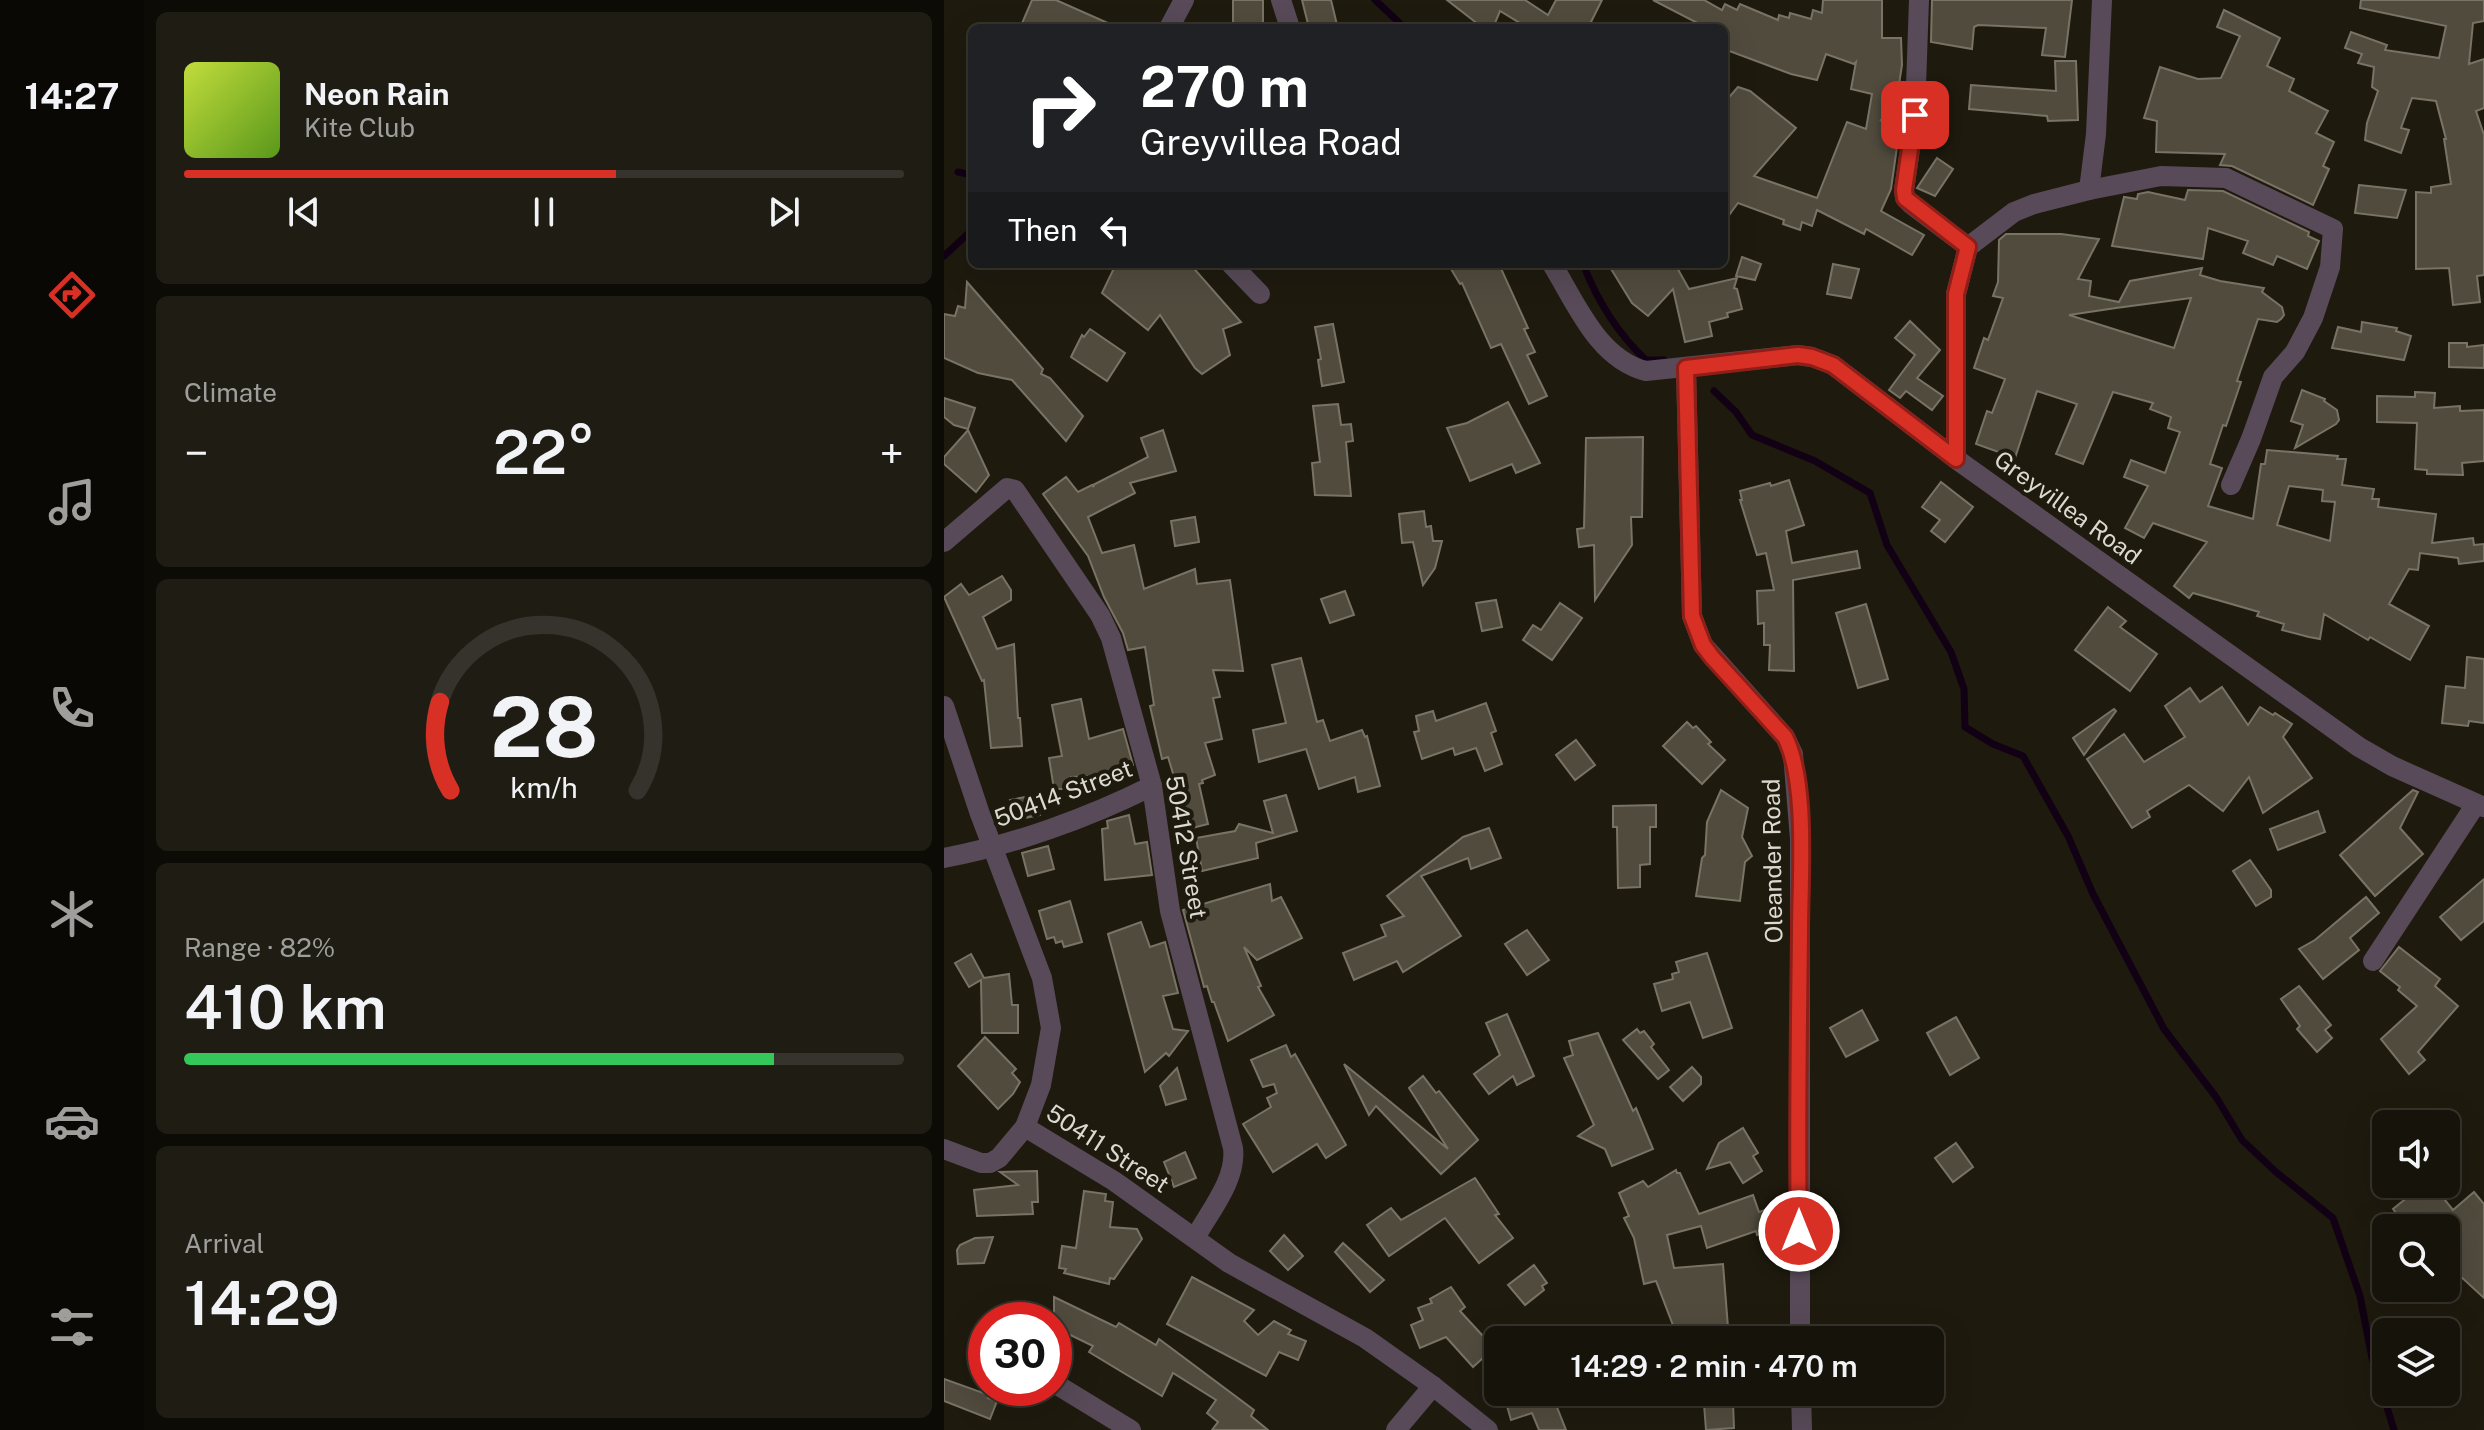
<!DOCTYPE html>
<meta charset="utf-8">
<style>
body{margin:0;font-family:"Public Sans",sans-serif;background:#1f1d13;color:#f1f3f6;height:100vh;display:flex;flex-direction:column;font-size:30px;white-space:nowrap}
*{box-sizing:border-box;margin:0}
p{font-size:26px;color:#9e9e9c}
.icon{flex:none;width:44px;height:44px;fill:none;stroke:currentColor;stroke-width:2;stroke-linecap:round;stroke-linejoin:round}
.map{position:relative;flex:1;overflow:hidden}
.panel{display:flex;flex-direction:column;gap:12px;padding:12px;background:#0c0b06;width:800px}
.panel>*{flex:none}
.guide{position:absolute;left:24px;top:24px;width:760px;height:244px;border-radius:12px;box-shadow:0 8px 32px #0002,0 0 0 2px #35332b;background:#202124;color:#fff;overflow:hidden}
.fabs{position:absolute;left:1428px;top:1110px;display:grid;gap:16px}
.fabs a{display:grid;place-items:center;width:88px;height:88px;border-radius:12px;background:#16140a;box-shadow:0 8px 32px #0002,0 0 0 2px #35332b;font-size:40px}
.speed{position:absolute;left:24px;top:1302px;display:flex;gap:16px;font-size:40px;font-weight:700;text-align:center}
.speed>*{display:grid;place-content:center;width:104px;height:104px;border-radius:50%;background:#16140a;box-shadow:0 8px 32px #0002,0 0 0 2px #35332b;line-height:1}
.speed .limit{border:12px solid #d22;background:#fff;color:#111}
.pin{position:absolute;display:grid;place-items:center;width:68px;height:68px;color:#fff;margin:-34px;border-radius:16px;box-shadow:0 4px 12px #0006}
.me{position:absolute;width:88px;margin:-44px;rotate:0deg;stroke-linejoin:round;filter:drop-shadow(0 0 6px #0008)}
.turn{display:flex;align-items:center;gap:28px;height:168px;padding:0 40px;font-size:36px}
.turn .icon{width:104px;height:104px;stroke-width:2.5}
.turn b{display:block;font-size:56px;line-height:68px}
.then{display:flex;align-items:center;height:76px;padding:0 40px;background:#0003;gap:16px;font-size:30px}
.big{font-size:60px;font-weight:600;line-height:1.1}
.panel .widget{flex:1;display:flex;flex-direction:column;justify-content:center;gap:12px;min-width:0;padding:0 28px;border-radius:12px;background:#1f1d13}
.panel .dial{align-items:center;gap:0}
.dial svg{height:208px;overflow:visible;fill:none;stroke:#35332b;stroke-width:7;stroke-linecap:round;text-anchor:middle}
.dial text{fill:#f1f3f6;stroke:none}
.song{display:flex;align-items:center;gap:24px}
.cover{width:96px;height:96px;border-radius:12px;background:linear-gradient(135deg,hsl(70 70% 55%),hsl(90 70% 35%))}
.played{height:8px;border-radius:4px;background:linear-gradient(90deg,#d93025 60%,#35332b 60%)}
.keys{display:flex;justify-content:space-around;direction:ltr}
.heat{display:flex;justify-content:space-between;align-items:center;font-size:44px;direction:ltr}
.charge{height:12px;border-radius:6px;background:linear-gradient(90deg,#34c759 82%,#35332b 0)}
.trip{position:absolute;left:540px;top:1326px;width:460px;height:80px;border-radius:12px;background:#16140a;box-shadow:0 8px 32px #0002,0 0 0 2px #35332b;font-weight:600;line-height:80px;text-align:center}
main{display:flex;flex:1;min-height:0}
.dock{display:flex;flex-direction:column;width:144px;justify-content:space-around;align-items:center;background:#090804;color:#9e9e9c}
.dock .icon{width:56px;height:56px}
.dock .active{color:#d93025}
.dock b{font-size:36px;color:#f1f3f6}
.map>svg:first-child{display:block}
</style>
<main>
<nav class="dock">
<b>14:27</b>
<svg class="icon active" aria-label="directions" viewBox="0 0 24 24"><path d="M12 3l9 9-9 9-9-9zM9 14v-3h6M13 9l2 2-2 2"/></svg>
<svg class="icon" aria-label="music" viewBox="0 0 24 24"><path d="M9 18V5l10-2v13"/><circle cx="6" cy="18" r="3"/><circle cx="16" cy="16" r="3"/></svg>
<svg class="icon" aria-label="phone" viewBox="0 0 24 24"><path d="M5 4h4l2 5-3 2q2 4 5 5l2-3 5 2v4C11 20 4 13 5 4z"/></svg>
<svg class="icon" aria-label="climate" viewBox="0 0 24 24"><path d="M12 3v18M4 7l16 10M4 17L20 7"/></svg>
<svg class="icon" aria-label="car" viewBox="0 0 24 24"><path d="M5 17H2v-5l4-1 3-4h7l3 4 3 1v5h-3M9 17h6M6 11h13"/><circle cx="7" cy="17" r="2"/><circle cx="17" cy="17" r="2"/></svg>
<svg class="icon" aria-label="filters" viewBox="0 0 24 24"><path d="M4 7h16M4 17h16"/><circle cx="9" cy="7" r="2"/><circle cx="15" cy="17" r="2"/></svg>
</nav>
<section class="panel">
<div class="widget">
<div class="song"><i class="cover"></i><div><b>Neon Rain</b><p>Kite Club</p></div></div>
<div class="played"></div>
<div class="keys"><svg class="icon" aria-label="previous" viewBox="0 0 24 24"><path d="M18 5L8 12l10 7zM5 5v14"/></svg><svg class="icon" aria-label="pause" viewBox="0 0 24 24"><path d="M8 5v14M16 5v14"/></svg><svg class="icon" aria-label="next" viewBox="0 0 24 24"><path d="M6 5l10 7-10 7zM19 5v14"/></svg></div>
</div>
<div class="widget"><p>Climate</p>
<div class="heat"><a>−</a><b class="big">22°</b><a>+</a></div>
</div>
<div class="widget dial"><svg viewBox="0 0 100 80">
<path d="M14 69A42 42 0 1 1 86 69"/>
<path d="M14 69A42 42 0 0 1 10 35" stroke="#d93025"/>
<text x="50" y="56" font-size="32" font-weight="700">28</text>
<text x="50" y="72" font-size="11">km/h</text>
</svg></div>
<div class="widget"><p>Range · 82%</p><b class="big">410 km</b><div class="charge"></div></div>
<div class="widget"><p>Arrival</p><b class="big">14:29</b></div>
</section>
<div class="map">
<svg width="1540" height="1430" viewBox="0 0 1540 1430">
<rect width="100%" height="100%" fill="#1e1a0e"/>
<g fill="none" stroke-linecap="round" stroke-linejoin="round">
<g stroke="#120014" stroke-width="7">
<path d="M431,0L461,28"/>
<path d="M14,172L28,175"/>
<path d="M0,256L28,230"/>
<path d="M639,264C653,300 673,333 702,360H720"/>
<path d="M770,391L792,412L808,435L871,461L926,493L943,545L1007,652L1020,689L1021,727L1049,744L1079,756L1124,836L1149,894L1220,1029L1272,1097L1298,1140L1332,1172L1389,1218L1416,1296L1428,1358L1450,1430"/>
</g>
</g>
<g fill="#504b3d" stroke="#787364" stroke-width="2" fill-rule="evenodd">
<path d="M88,0H112L175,28H76Z"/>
<rect x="289" y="0" width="30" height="28"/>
<path d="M358,0H387L393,25L365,28Z"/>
<path d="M503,0H581L604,15L612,0H658L644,28H584L556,11L549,28H539Z"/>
<path d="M709,0H760L778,10L781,4L793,10L796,4L834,20L835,15L845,18L846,13L867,19L869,10L878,13L879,0H938V38H957L958,65L954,91L959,92L956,125L936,120L955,133L947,189L937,211L980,235L968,255L922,229L920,234L873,210L868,226L858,222L856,230L839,224L840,220L794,203L780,222V103L794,87L806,91L852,128L810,176L873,198L903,122L922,129L928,94L907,89L912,62L910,64L882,54L873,80L847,74L780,49V28H763Z"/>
<path d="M988,0H1128L1121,57L1098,55L1102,28L1034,25L1030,27L1028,49L987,42Z"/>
<path d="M1417,0H1540V21L1529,23L1525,64L1540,59V108L1532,111L1540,135V275L1533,276L1536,302L1509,305L1505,268L1472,269V192L1487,193V187L1507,184L1500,139H1502L1492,101L1468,98L1457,128L1465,130L1457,153L1421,140L1423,123L1434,91L1428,87L1430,67L1414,63L1418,54L1401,48L1407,32L1443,45L1441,50L1495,58L1502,26L1416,8Z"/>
<path d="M1280,10L1336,38L1323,66L1350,79L1345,91L1384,111L1372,133L1390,142L1379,166L1385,169L1369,205L1288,166L1276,165L1281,154L1212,152L1213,121L1200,118L1216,67L1254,79L1277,78L1296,36L1273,27Z"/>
<path d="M1111,61H1132L1134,120L1104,121L1103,116L1025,109L1027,85L1112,91Z"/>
<path d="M993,158L1009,169L991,196L973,188Z"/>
<path d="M1415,185L1462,190L1453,218L1411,213Z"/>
<path d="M1244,190L1279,191L1365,232L1364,236L1375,241L1363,269L1333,256L1329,265L1299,253L1304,241L1264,228L1259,259L1168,246L1180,197L1193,199L1194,194L1204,192L1241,200Z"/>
<path d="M1062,234H1117L1155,239L1134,279L1147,281L1145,296L1175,302L1186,281L1258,268L1256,275L1276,281L1320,288L1318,292L1338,307L1340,315L1337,319L1333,322L1314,319L1293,381L1297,382L1282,426L1279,425L1266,464L1278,468L1264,506L1309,519L1317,464H1321L1323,450L1394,456L1393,459H1402L1398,485L1430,489L1428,499H1435L1434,507L1492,514L1488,543L1529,538L1530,545L1540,544V561L1515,564L1514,558L1476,553L1474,570L1465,569L1445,604L1485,626L1466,660L1426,637L1424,640L1380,614L1376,639L1365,637L1338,630L1340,624L1313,616L1315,612L1249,593L1245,598L1230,586L1263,542L1209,523L1200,538L1181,528L1204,486L1180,477L1187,460L1221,473L1236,432L1224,428L1227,417L1206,409L1209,403L1169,392L1139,464L1112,454L1133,404L1093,391L1071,458L1032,444L1043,411L1048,413L1061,379L1030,368L1040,338L1044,340L1059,298L1049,296L1054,282L1055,240ZM1247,298L1230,348L1125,315L1172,308ZM1345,486L1379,490L1378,501L1391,502L1386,541L1333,525Z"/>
<path d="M798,257L817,264L811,280L792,276Z"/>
<path d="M172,264H246L297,322L279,329L286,355L258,374L251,368L216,315L204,330L158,293Z"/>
<path d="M504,264H555L584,328L580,329L591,352L583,355L603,396L585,404L557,344L547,348L518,283L516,284Z"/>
<path d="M664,264H731L745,289L793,278L790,288L793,289L798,309L783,313L784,317L765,322L768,336L741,342L729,289L704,316L688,303Z"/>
<path d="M889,264L915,269L907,298L883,294Z"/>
<path d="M23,282L99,369L97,374L106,378L139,416L122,441L68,380L34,373L0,358V314L11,316L14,306L21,308Z"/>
<path d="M966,321L996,350L973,378L999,396L988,410L962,391L956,398L945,390L971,355L951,338Z"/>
<path d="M1418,322L1453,328L1452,331L1467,336L1460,360L1388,348L1394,327L1417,332Z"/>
<path d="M389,324L400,382L378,386L374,360L377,359L371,327Z"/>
<path d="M146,329L181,353L163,381L127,357L138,335L140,337Z"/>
<path d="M1505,343H1523V347L1540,345V368L1505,367Z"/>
<path d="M1358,390L1381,399L1380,401L1393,410L1395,420L1392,424L1351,448L1359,425L1347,421Z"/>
<path d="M1471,392L1491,393L1490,408L1516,406V411L1540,410V461L1518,463L1519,475L1483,474V470L1471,469L1473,423L1433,422V396L1471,397Z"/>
<path d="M0,398L31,408L24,429L10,425L0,417Z"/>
<path d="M564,402L596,463L572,473L568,464L526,481L503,428L523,423Z"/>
<path d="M394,404L397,425L407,424L409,441L402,442L407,496L371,495L368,463L376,462L369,406Z"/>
<path d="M24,430L45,475L32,492L0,464V457Z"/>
<path d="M219,430L232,471L186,483L191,493L144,517L158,553L190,545L200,589L251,569L253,584L286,580L299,671L269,670L276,697L269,698L278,739L261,743L271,775L258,780L259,783L255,784L264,824L240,830L233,800H237L224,757L218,759L206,706L210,705L201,647L184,650L179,633L160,597L144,556L99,494L122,477L134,492L148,485L150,487L149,485L204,457L197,438Z"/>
<path d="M699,437L698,517H687L688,545L651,600L650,545L635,547L633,529L640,528L642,438Z"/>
<path d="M845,480L860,525L842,531L848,563L913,551L916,568L849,580L850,671L825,670L826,645H820V623L814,624L813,591L830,590L822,553L813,555L796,500H798L796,491L826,483L827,486Z"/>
<path d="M997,482L1029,507L1001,542L987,531L996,520L978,507Z"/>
<path d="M480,511L482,527L487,526L489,541H498L491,568L479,585L469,542L458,543L455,514Z"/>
<path d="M251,517L255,542L231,546L227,521Z"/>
<path d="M58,576L67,590V600L39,617L53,649L70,644L74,718H76L78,746L47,748L40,680L38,681L0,597L17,584L25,595Z"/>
<path d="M401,591L410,615L386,623L377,599Z"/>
<path d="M552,600L558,627L538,631L532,603Z"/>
<path d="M616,603L638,618L608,660L579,640L589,625L597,630Z"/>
<path d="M922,604L944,679L914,688L892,613Z"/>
<path d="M1164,607L1182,621L1176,627L1213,654L1186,691L1131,650Z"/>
<path d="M1523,657L1540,659V723L1525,721L1524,726L1498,723L1502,686L1521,688Z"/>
<path d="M357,658L373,722L379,720L386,741L418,730L421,737L423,736L436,786L414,792L411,777L375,789L362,749L315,762L309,730L342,723L328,665Z"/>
<path d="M1278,687L1304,725L1316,707L1329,715L1331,713L1348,724L1339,737L1368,778L1319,813L1305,777L1279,811L1245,785L1203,811L1206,817L1188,828L1143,759L1180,734L1200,762L1241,737L1221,706L1246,688L1256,702Z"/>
<path d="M137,699L145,739L179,729L189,765L183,767L185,776L159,781L158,776L127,777V789H110L105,758L118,756L108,705Z"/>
<path d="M542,703L552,731L547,733L558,764L541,771L532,748L511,755L509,748L478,759L470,732L475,731L472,716L489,711L492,721Z"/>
<path d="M1170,709L1172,711L1140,755L1129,738Z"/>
<path d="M743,722L749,728L752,726L767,742L764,744L781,760L758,784L719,746Z"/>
<path d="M632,740L651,765L631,780L612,755Z"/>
<path d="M777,790L804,808L798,837L808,856L801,862L796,901L752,896L758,858L761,855L763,822Z"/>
<path d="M1469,790L1474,792L1456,828L1479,854L1431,896L1396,855Z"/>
<path d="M92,795L96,815L70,820L66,800Z"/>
<path d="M342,795L353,831L312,843L314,858L258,871L252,838L291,831L295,824L329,833L320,801Z"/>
<path d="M712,805V827H706V864L696,865V887L674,888L673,827H669V806Z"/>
<path d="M1374,811L1381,832L1334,850L1326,829Z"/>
<path d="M185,815L191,844L203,842L208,875L161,880L158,829L164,828L163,821Z"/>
<path d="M545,828L557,858L527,869L524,858L477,876L517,936L459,972L453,961L410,980L399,953L442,936L437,925L460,916L443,896L519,837Z"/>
<path d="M104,846L110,869L84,876L78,853Z"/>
<path d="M1306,860L1327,890V897L1312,906L1289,871Z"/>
<path d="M1540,879V921L1517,940L1496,917Z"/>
<path d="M326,884L328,901L337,897L358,938L313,960L300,947L317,986L314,987L330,1015L284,1041L270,1002H268L263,986L260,987L239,910Z"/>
<path d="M1422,897L1435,913L1406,938L1415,950L1379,979L1355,949L1371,940Z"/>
<path d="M126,901L138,942L120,947L118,941L112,943L110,937L103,939L95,911Z"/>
<path d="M197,922L206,947L221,942L234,993L219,996L229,1029L244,1031L225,1056L222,1053L201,1072L164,934Z"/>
<path d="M583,930L605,960L583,975L561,944Z"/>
<path d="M1455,947L1496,979L1491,986L1514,1006L1474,1052L1481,1060L1465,1074L1437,1039L1473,1006L1454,990L1456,987L1436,971Z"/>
<path d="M763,953L788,1028L759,1038L746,1002L718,1011L710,984L729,979L728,974L735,972L732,962Z"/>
<path d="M27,954L40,978L65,974L68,1005H74V1033H38L37,980L25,987L11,963Z"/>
<path d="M1355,986L1387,1025L1381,1030L1388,1038L1373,1052L1353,1029L1356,1026L1337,999Z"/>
<path d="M918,1010L934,1040L902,1057L886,1028Z"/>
<path d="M563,1014L590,1076L573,1085L569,1076L545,1094L530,1074L556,1055L542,1023Z"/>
<path d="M1012,1017L1035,1058L1006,1075L983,1033Z"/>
<path d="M693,1029L696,1033L700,1031L710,1044L707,1047L725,1070L714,1079L679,1040Z"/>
<path d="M654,1033L689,1111L692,1108L709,1149L668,1166L661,1149L634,1136L650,1125L620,1058L629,1055L625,1041Z"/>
<path d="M41,1037L72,1069L68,1073L76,1082L69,1094L54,1109L14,1066Z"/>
<path d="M342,1045L347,1057L351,1054L402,1145L382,1158L373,1144L329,1172L299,1124L327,1107L323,1098L333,1093L330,1084L319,1087L307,1060Z"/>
<path d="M400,1064L504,1149L465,1088L479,1076L492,1093L495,1091L534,1140L497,1174L432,1106L425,1115Z"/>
<path d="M748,1067L757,1077V1084L739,1101L726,1087Z"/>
<path d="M233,1068L242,1099L222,1105L216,1086Z"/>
<path d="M799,1128L814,1153L809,1156L818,1171L799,1183L786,1162L763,1169L775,1143Z"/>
<path d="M1012,1143L1029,1167L1009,1182L991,1158Z"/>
<path d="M241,1152L252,1178L230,1187L220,1162Z"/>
<path d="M732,1170L733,1173H736L755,1214L809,1195L815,1212L824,1209L830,1230L813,1235L812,1231L763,1248L757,1226L723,1235L730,1268L779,1264L785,1340H730V1328L712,1281L700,1284L690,1238L680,1218L685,1216L675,1193L699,1181L704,1187Z"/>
<path d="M93,1171L94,1202H88L89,1214L33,1216L30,1190L74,1185L56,1172Z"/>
<path d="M531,1178L555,1214L551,1215L569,1238L535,1263L501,1218L445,1256L423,1225L447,1208L457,1220Z"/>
<path d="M1480,1184H1488L1509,1210L1530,1192L1540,1204V1298L1502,1263L1516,1245L1502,1232V1228H1463L1449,1209Z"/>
<path d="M140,1191L162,1194L161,1201L169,1202L166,1227L193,1229L198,1239L170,1279L166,1278L165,1284L120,1273L122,1269L115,1268L118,1246L132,1248Z"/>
<path d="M340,1235L359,1256L344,1270L326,1251Z"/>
<path d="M49,1237L40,1263L14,1264L13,1250L16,1245L31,1238Z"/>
<path d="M399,1243L440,1280L426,1292L391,1252Z"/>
<path d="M590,1265L603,1283L598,1286L600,1290L581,1305L564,1285Z"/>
<path d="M248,1277L310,1310L300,1321L314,1335L330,1321L347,1330L344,1334L362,1341L354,1360L335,1352L322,1376L223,1324Z"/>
<path d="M507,1287L521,1307L516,1311L550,1348L529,1367L502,1337L476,1348L467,1325L479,1320L474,1308L488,1303L486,1299Z"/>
<path d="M110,1297L172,1327L175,1323L212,1345L215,1339L310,1410L307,1416L324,1430H268L274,1422L263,1413L272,1400L229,1373L218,1396L145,1352L149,1346L110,1327Z"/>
<path d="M0,1379L45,1395L44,1398L53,1401L46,1419L0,1401Z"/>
<path d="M559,1392H607L622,1430H595L588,1413L567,1420Z"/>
<path d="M789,1402L790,1428L762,1430L760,1404Z"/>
</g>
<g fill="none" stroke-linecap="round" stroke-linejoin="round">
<g stroke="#584a58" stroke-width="20">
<path d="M337,0L346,28"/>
<path d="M975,0L971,115L960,190L961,198L967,204L1024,247"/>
<path d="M225,28L240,0"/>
<path d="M1145,190L1152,134L1158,0"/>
<path d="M287,264L316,294"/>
<path d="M608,264C632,303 654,359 702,371L854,355L868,357L889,365L1012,459L1415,747L1448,766L1540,807"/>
<path d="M742,368L748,616L759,645L841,737L849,754L856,839V1340"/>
<path d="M1012,459V294L1024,247L1070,212L1090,204L1145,190L1217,176L1282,178L1389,229L1386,267L1369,318L1351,352L1329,377L1307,439L1287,485"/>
<path d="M0,542L63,488L71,490L156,615L167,638L208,786L226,911L289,1148C293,1179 266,1211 251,1238"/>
<path d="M0,706L36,814L98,978L107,1028L97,1085L81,1127L55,1158L46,1163H37L0,1149"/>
<path d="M0,858C69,845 144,818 208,786"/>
<path d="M1429,961L1532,804"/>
<path d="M81,1127L170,1181L285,1263L421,1338L489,1386L544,1430"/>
<path d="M110,1383L187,1430"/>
<path d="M857,1392L858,1430"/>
<path d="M452,1430L489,1386"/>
</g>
</g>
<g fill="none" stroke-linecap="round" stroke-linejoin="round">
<g stroke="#8d1f18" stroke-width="20">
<path id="route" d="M855,1231C853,1131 855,1031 856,931C856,879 864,782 841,737L768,657L759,645L748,616L742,368L854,355L868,357L889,365L1012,459V294L1024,247L961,198L960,190L971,115"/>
</g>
<use href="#route" stroke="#d93025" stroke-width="14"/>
</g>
<g text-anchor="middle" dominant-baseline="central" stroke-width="8" stroke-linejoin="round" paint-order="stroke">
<g font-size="24" fill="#dbd9d0" stroke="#1e1a0e">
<text transform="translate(1124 507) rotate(36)">Greyvillea Road</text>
<text transform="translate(119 793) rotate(-21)">50414 Street</text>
<text transform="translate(243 847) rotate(80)">50412 Street</text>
<text transform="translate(828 861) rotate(-91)">Oleander Road</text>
<text transform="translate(164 1148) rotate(33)">50411 Street</text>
</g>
</g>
</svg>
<div class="fabs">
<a><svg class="icon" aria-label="sound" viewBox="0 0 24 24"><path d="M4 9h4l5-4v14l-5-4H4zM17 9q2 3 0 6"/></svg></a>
<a><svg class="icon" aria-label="search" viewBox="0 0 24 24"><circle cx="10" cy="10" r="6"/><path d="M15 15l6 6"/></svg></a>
<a><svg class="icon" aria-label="layers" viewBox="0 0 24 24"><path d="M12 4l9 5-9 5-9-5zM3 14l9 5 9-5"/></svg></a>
</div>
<div class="speed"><div class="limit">30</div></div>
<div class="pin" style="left:971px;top:115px;background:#d93025"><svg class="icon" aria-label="arrive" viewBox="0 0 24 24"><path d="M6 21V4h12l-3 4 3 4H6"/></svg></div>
<svg class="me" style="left:855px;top:1231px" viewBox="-20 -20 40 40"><circle r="17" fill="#d93025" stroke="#fff" stroke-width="3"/><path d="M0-11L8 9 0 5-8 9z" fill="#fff"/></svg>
<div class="trip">14:29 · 2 min · 470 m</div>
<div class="guide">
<div class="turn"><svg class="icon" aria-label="right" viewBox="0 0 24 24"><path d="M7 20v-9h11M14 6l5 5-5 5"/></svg><div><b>270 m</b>Greyvillea Road</div></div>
<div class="then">Then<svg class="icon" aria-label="left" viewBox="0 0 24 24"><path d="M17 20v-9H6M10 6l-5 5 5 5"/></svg></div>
</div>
</div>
</main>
